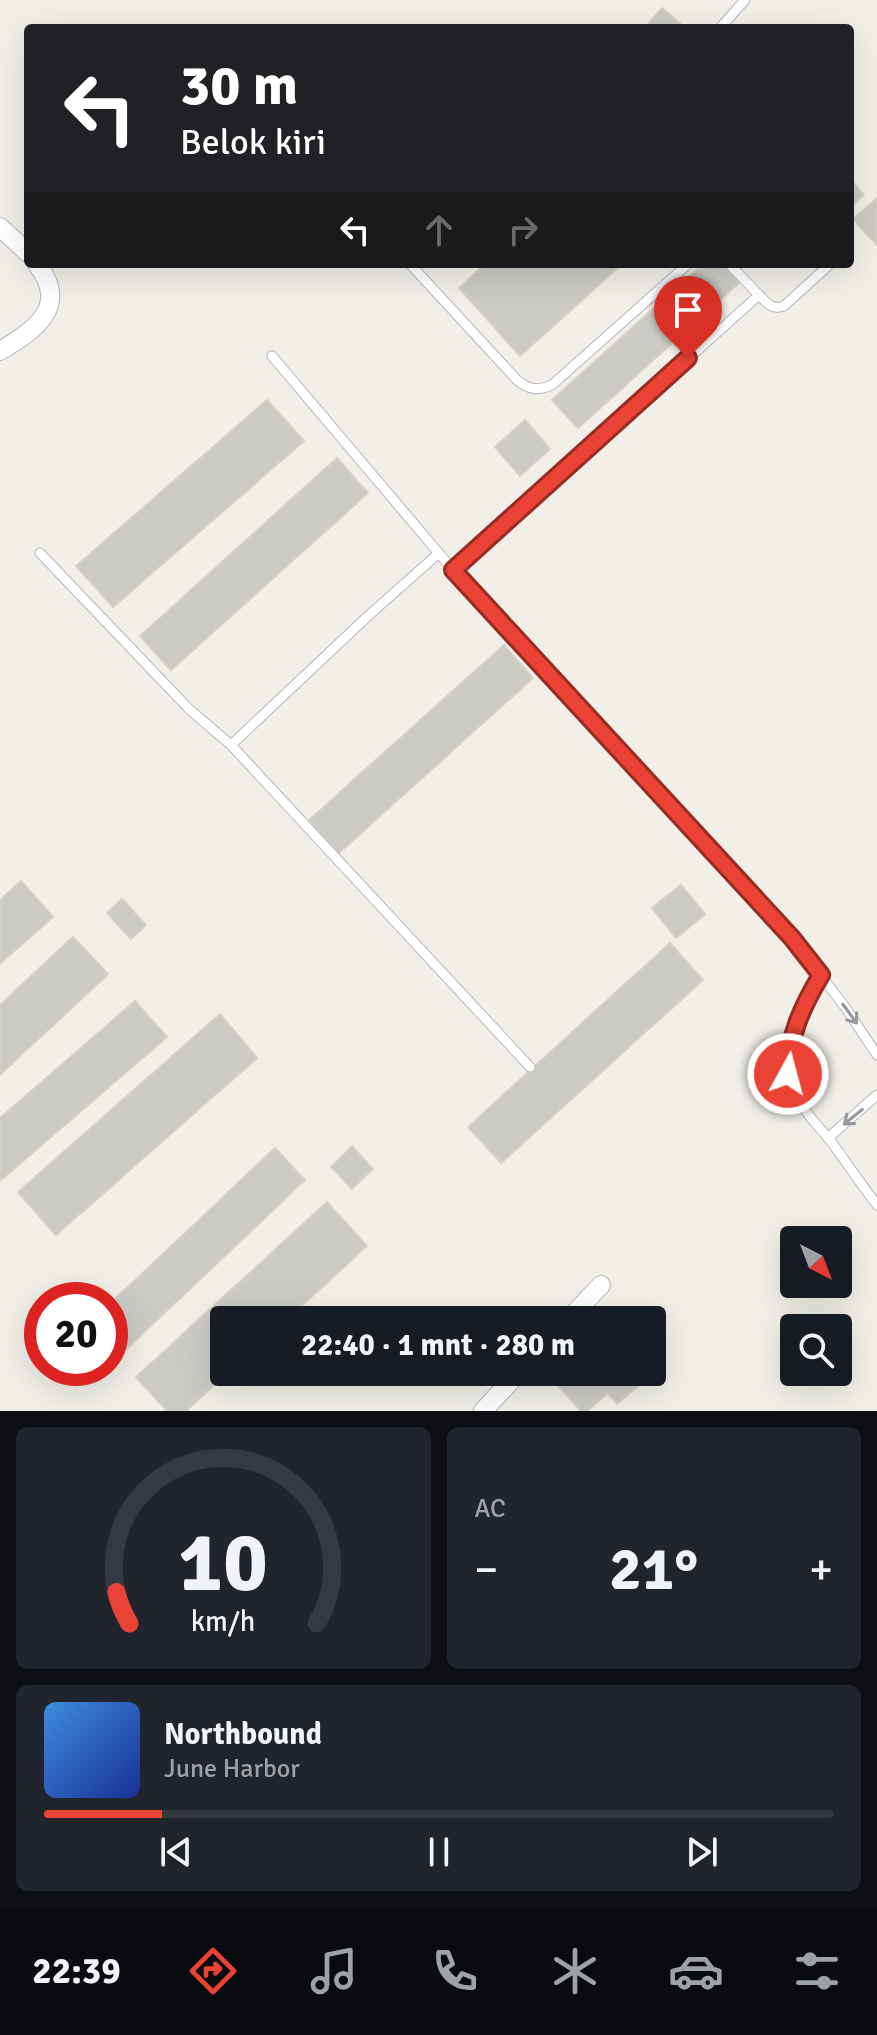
<!DOCTYPE html>
<html lang="id">
<meta charset="utf-8">
<style>
body{margin:0;font-family:Signika,sans-serif;background:#20242c;color:#f1f3f6;height:100vh;display:flex;flex-direction:column;font-size:30px;white-space:nowrap}
*{box-sizing:border-box;margin:0}
p{font-size:26px;color:#9ea1a6}
.icon{flex:none;width:44px;height:44px;fill:none;stroke:currentColor;stroke-width:2;stroke-linecap:round;stroke-linejoin:round}
.map{position:relative;height:1411px;overflow:hidden}
.sheet{display:flex;flex-direction:column;gap:16px;padding:16px;background:#0d0f14;flex:1}
.sheet>*{flex:none}
.top-card{position:absolute;left:24px;top:24px;width:830px;height:244px;border-radius:8px;box-shadow:0 8px 32px #0002;background:#202124;color:#fff;overflow:hidden}
.needle{width:52px;rotate:138deg}
.tools{position:absolute;left:780px;top:1226px;display:grid;gap:16px}
.tools a{display:grid;place-items:center;width:72px;height:72px;border-radius:8px;background:#171b24;box-shadow:0 8px 32px #0002;font-size:40px}
.speed{position:absolute;left:24px;top:1282px;display:flex;gap:16px;font-size:40px;font-weight:700;text-align:center}
.speed>*{display:grid;place-content:center;width:104px;height:104px;border-radius:50%;background:#171b24;box-shadow:0 8px 32px #0002;line-height:1}
.speed .limit{border:12px solid #d22;background:#fff;color:#111}
.pin{position:absolute;display:grid;place-items:center;width:68px;height:68px;color:#fff;margin:-82px -34px;border-radius:50% 50% 50% 0;rotate:-45deg;box-shadow:0 0 8px #0007}
.pin .icon{rotate:45deg}
.me{position:absolute;width:88px;margin:-44px;rotate:7deg;stroke-linejoin:round;filter:drop-shadow(0 0 6px #0008)}
.turn{display:flex;align-items:center;gap:28px;height:168px;padding:0 24px;font-size:36px}
.turn .icon{width:104px;height:104px;stroke-width:2.5}
.turn b{display:block;font-size:56px;line-height:68px}
.lanes{display:flex;align-items:center;height:76px;padding:0 24px;background:#0003;justify-content:center;gap:40px;direction:ltr}
.lanes .off{opacity:.35}
.big{font-size:60px;font-weight:800;line-height:1.1}
.sheet .tile{flex:1;display:flex;flex-direction:column;justify-content:center;gap:12px;min-width:0;padding:0 28px;border-radius:12px;background:#20242c}
.sheet .dial{align-items:center;gap:0}
.dial svg{height:208px;overflow:visible;fill:none;stroke:#363941;stroke-width:7;stroke-linecap:round;text-anchor:middle}
.dial text{fill:#f1f3f6;stroke:none}
.song{display:flex;align-items:center;gap:24px}
.cover{width:96px;height:96px;border-radius:12px;background:linear-gradient(135deg,hsl(210 70% 55%),hsl(230 70% 35%))}
.played{height:8px;border-radius:4px;background:linear-gradient(90deg,#ea4335 15%,#363941 15%)}
.keys{display:flex;justify-content:space-around;direction:ltr}
.heat{display:flex;justify-content:space-between;align-items:center;font-size:44px;direction:ltr}
.sheet .tiles{flex:1;display:grid;gap:16px;grid-template-columns:1fr 1fr}
.tile:last-child{grid-column:span 2}
.trip{position:absolute;left:210px;top:1306px;width:456px;height:80px;border-radius:8px;background:#171b24;box-shadow:0 8px 32px #0002;font-weight:800;line-height:80px;text-align:center}
.menu{display:flex;height:128px;justify-content:space-around;align-items:center;background:#090b0e;color:#9ea1a6}
.menu .icon{width:56px;height:56px}
.menu .current{color:#ea4335}
.menu b{font-size:36px;color:#f1f3f6}
.map>svg:first-child{display:block}
</style>
<div class="map">
<svg width="877" height="1411" viewBox="0 0 877 1411">
<rect width="100%" height="100%" fill="#f1efe8"/>
<g fill="#cccac5" stroke="#d6d1c6" stroke-width="2">
<path d="M662,8L685,28H645Z"/>
<path d="M850,179L864,195L850,207Z"/>
<path d="M877,198V245L853,219Z"/>
<path d="M485,264H622L520,356L459,288Z"/>
<path d="M703,264H722L739,283L578,428L552,400Z"/>
<path d="M267,400L304,441L113,607L76,566Z"/>
<path d="M525,420L550,449L520,476L495,447Z"/>
<path d="M337,458L368,493L171,670L140,636Z"/>
<path d="M504,645L533,678L339,853L309,820Z"/>
<path d="M21,881L53,917L0,964V900Z"/>
<path d="M681,885L705,914L676,938L652,908Z"/>
<path d="M122,899L146,925L131,939L107,913Z"/>
<path d="M73,937L108,974L0,1075V1005Z"/>
<path d="M670,943L703,980L501,1163L468,1127Z"/>
<path d="M135,1001L167,1037L0,1181V1118Z"/>
<path d="M220,1014L257,1058L56,1235L18,1192Z"/>
<path d="M352,1146L373,1169L352,1189L331,1167Z"/>
<path d="M275,1148L305,1180L117,1358L110,1351V1304Z"/>
<path d="M327,1202L367,1246L286,1320H224V1372H229L186,1411H167L136,1377Z"/>
<path d="M556,1372H648L650,1375L617,1404L608,1393L587,1411H581L550,1377Z"/>
</g>
<g fill="none" stroke-linecap="round" stroke-linejoin="round">
<g stroke="#b5b8bc" stroke-width="11">
<g id="service">
<path d="M720,28L745,0"/>
<path d="M410,264L517,380C529,390 538,391 552,385L688,264"/>
<path d="M729,264L759,295"/>
<path d="M828,266L784,306C771,310 767,303 759,295L453,570L792,938L845,1007L877,1055"/>
<path d="M272,356L453,570"/>
<path d="M40,553L189,709L231,745L368,616L439,553"/>
<path d="M231,745L530,1067"/>
<path d="M821,975C799,1012 776,1054 797,1096C805,1113 818,1126 830,1140C846,1162 861,1184 877,1205"/>
<path d="M828,1138L877,1095"/>
</g>
</g>
<g stroke="#b5b8bc" stroke-width="20">
<g id="minor">
<path d="M0,227L28,253"/>
<path d="M0,351C35,330 70,307 37,264"/>
<path d="M568,1320L601,1285"/>
<path d="M483,1411L519,1372"/>
</g>
</g>
<use href="#service" stroke="#fff" stroke-width="9"/>
<use href="#minor" stroke="#fff" stroke-width="18"/>
</g>
<defs><path id="oneway-shaft" d="M-6 0H5M1.5-3L5.5 0L1.5 3" fill="none" stroke-width="1.6" stroke-linecap="round" stroke-linejoin="round" transform="scale(2)"/></defs>
<g stroke="#979a9d">
<use href="#oneway-shaft" transform="translate(850 1014) rotate(54)"/>
<use href="#oneway-shaft" transform="translate(853 1117) rotate(141)"/>
</g>
<g fill="none" stroke-linecap="round" stroke-linejoin="round">
<g stroke="#982c22" stroke-width="20">
<path id="route" d="M688,358L453,570L792,938L821,975C802,1007 788,1037 788,1074"/>
</g>
<use href="#route" stroke="#ea4335" stroke-width="14"/>
</g>
</svg>
<div class="tools">
<a><svg class="needle" viewBox="-14 -14 28 28"><path d="M0-13l5 13h-10z" fill="#e53935"/><path d="M0 13l5-13h-10z" fill="#9ea1a6"/></svg></a>
<a><svg class="icon" aria-label="search" viewBox="0 0 24 24"><circle cx="10" cy="10" r="6"/><path d="M15 15l6 6"/></svg></a>
</div>
<div class="speed"><div class="limit">20</div></div>
<div class="pin" style="left:688px;top:358px;background:#d93025"><svg class="icon" aria-label="arrive" viewBox="0 0 24 24"><path d="M6 21V4h12l-3 4 3 4H6"/></svg></div>
<svg class="me" style="left:788px;top:1074px" viewBox="-20 -20 40 40"><circle r="17" fill="#ea4335" stroke="#fff" stroke-width="3"/><path d="M0-11L8 9 0 5-8 9z" fill="#fff"/></svg>
<div class="trip">22:40 · 1 mnt · 280 m</div>
<div class="top-card">
<div class="turn"><svg class="icon" aria-label="left" viewBox="0 0 24 24"><path d="M17 20v-9H6M10 6l-5 5 5 5"/></svg><div><b>30 m</b>Belok kiri</div></div>
<div class="lanes"><svg class="icon" aria-label="left" viewBox="0 0 24 24"><path d="M17 20v-9H6M10 6l-5 5 5 5"/></svg><svg class="icon off" aria-label="ahead" viewBox="0 0 24 24"><path d="M12 20V5M6 11l6-6 6 6"/></svg><svg class="icon off" aria-label="right" viewBox="0 0 24 24"><path d="M7 20v-9h11M14 6l5 5-5 5"/></svg></div>
</div>
</div>
<section class="sheet">
<div class="tiles">
<div class="tile dial"><svg viewBox="0 0 100 80">
<path d="M14 69A42 42 0 1 1 86 69"/>
<path d="M14 69A42 42 0 0 1 9 57" stroke="#ea4335"/>
<text x="50" y="56" font-size="32" font-weight="700">10</text>
<text x="50" y="72" font-size="11">km/h</text>
</svg></div>
<div class="tile"><p>AC</p>
<div class="heat"><a>−</a><b class="big">21°</b><a>+</a></div>
</div>
<div class="tile">
<div class="song"><i class="cover"></i><div><b>Northbound</b><p>June Harbor</p></div></div>
<div class="played"></div>
<div class="keys"><svg class="icon" aria-label="previous" viewBox="0 0 24 24"><path d="M18 5L8 12l10 7zM5 5v14"/></svg><svg class="icon" aria-label="pause" viewBox="0 0 24 24"><path d="M8 5v14M16 5v14"/></svg><svg class="icon" aria-label="next" viewBox="0 0 24 24"><path d="M6 5l10 7-10 7zM19 5v14"/></svg></div>
</div>
</div>
</section>
<nav class="menu">
<b>22:39</b>
<svg class="icon current" aria-label="directions" viewBox="0 0 24 24"><path d="M12 3l9 9-9 9-9-9zM9 14v-3h6M13 9l2 2-2 2"/></svg>
<svg class="icon" aria-label="music" viewBox="0 0 24 24"><path d="M9 18V5l10-2v13"/><circle cx="6" cy="18" r="3"/><circle cx="16" cy="16" r="3"/></svg>
<svg class="icon" aria-label="phone" viewBox="0 0 24 24"><path d="M5 4h4l2 5-3 2q2 4 5 5l2-3 5 2v4C11 20 4 13 5 4z"/></svg>
<svg class="icon" aria-label="climate" viewBox="0 0 24 24"><path d="M12 3v18M4 7l16 10M4 17L20 7"/></svg>
<svg class="icon" aria-label="car" viewBox="0 0 24 24"><path d="M5 17H2v-5l4-1 3-4h7l3 4 3 1v5h-3M9 17h6M6 11h13"/><circle cx="7" cy="17" r="2"/><circle cx="17" cy="17" r="2"/></svg>
<svg class="icon" aria-label="filters" viewBox="0 0 24 24"><path d="M4 7h16M4 17h16"/><circle cx="9" cy="7" r="2"/><circle cx="15" cy="17" r="2"/></svg>
</nav>
